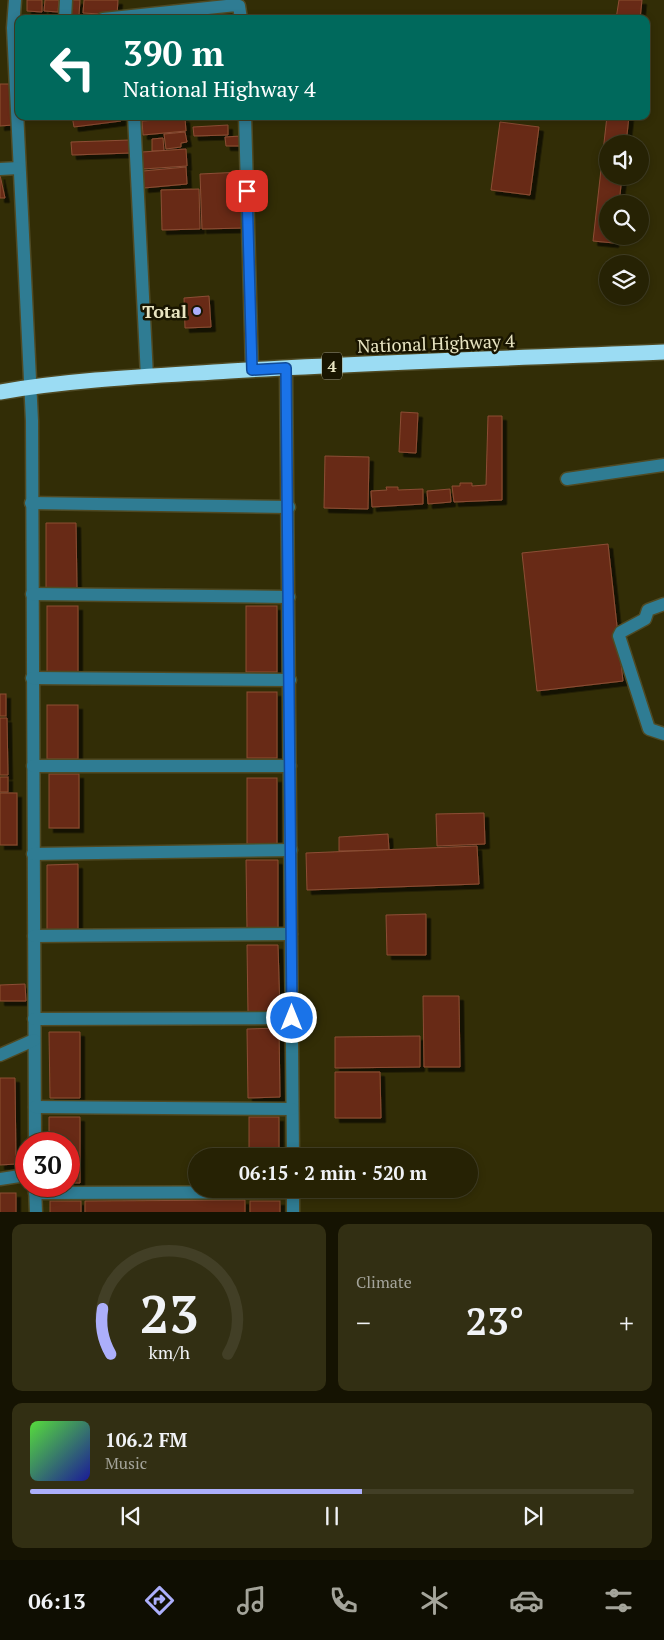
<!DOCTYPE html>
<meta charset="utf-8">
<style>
body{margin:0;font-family:"PT Serif",serif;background:#322f13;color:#f1f3f6;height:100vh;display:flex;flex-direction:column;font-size:19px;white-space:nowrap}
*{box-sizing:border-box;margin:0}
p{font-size:16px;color:#a4a49a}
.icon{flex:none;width:28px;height:28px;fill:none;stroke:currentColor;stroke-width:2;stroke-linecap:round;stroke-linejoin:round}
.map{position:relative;height:1212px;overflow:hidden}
.drawer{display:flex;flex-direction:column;gap:12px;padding:12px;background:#151302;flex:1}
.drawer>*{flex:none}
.hud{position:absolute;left:15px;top:15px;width:635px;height:105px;border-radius:10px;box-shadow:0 2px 8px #0003,0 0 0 1px #423f26;background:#00695c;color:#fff;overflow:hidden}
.fabs{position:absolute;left:599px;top:135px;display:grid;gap:10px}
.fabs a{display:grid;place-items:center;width:50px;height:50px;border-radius:50%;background:#262204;box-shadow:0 2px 8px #0003,0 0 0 1px #423f26;font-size:25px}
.speed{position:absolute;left:15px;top:1132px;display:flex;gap:10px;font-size:25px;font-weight:700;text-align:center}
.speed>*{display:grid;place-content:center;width:65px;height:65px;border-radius:50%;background:#262204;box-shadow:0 2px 8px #0003,0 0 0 1px #423f26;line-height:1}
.speed .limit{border:8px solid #d22;background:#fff;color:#111}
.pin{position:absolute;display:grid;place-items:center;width:42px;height:42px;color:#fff;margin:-21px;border-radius:10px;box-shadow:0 2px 8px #0006}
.me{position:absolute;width:55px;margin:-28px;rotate:0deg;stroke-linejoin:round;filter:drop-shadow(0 0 4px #0008)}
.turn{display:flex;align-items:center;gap:18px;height:105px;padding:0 25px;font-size:22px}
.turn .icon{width:65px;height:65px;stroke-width:2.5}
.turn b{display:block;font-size:35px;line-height:42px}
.big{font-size:38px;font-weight:700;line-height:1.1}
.drawer .card{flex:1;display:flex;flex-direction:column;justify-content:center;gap:8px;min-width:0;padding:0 18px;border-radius:10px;background:#322f13}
.drawer .dial{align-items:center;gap:0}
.dial svg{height:130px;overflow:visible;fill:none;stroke:#423f26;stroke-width:7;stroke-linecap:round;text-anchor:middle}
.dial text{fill:#f1f3f6;stroke:none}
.song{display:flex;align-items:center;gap:15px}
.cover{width:60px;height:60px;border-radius:8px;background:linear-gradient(135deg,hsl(110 70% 55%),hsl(240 70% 35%))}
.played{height:5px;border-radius:2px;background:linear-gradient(90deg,#acaffb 55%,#423f26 55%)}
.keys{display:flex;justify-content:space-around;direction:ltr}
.heat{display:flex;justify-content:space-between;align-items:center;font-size:28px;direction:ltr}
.drawer .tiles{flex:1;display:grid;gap:12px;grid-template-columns:1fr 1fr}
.card:last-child{grid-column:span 2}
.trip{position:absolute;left:188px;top:1148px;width:290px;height:50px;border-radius:25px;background:#262204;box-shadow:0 2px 8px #0003,0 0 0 1px #423f26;font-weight:700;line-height:50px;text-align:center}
.tabs{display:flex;height:80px;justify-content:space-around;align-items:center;background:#0f0e02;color:#a4a49a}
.tabs .icon{width:35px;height:35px}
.tabs .current{color:#acaffb}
.tabs b{font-size:22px;color:#f1f3f6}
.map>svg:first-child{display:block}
</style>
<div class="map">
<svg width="664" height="1213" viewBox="0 0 664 1213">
<defs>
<filter id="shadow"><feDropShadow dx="4.5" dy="4.5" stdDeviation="0" flood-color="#0009"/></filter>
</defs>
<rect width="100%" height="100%" fill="#322d06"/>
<g fill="#682c14" stroke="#8c4d35" filter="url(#shadow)">
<path d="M27,0H42V12L27,11Z"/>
<path d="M45,0H59L58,12L44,11Z"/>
<path d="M68,0H80L79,15H68Z"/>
<path d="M84,0H118L117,15L83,13Z"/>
<path d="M619,0H642L640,19H616Z"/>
<path d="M0,84H10L13,125L0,126Z"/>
<path d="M72,116H121V121L74,127Z"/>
<path d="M142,116H184L143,121Z"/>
<path d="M607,116H629L626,144H608V176H622L619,204H608V236H615L614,243L593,241Z"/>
<path d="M185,118L186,131L143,135L142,121Z"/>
<path d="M500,122L539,127L530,195L491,190Z"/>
<path d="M228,125V135L194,136L193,127Z"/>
<path d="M185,132L187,142L181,143V147L166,149L164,134Z"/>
<path d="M241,136L242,146H226L225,137Z"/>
<path d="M163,138L164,151H152V139Z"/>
<path d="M130,140L131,153L72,155L71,142Z"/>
<path d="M186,149L187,166L143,169L142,152Z"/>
<path d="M186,167L187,184L144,188L143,171Z"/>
<path d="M242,172L245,228L202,229L200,174Z"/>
<path d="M0,175L5,198H0Z"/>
<path d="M199,189L200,229L162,230L161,190Z"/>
<path d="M209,296L211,327L185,328L184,298Z"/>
<path d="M401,412L418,413L416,453L399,452Z"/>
<path d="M488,416H502V500L454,502L452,486H460V483H472V486L486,485Z"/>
<path d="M325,456L369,457L368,509L324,508Z"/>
<path d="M386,487H398V490L423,489V504L372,507L371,491L387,490Z"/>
<path d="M450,489L451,502L428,504L427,491Z"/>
<path d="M46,523H76L77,590H46Z"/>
<path d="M608,544L623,681L537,691L522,553Z"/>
<rect x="47" y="606" width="31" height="67"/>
<rect x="246" y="606" width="31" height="66"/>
<rect x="247" y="692" width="30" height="66"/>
<rect x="0" y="694" width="6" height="22"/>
<rect x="47" y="705" width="31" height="54"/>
<path d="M0,718H7L8,775H0Z"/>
<rect x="49" y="774" width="30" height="54"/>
<rect x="0" y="777" width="8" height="15"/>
<rect x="247" y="778" width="30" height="66"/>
<rect x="0" y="793" width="17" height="52"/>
<path d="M484,813L485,844L437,846L436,814Z"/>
<path d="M388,834L389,850L339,851V837Z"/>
<path d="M477,846L479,884L307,890L306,853Z"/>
<path d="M246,860H278V929H247Z"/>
<path d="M78,864V931H47V865Z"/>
<path d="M426,914V955H387L386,915Z"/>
<path d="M247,945H278L280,1013L248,1014Z"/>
<path d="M25,984L26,1001H0V985Z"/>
<path d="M423,996H459L460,1067H424Z"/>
<path d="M279,1028L280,1097L248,1098L247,1029Z"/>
<path d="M49,1032H80V1098H50Z"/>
<path d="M420,1036V1067L335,1068V1037Z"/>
<path d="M335,1072H380L381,1118H335Z"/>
<path d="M0,1078H15L16,1164L0,1165Z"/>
<path d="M49,1117H80V1183H69V1144H49Z"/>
<rect x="249" y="1117" width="30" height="39"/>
<rect x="0" y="1193" width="16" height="20"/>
<path d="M245,1200V1213H85V1201Z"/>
<rect x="50" y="1201" width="31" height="12"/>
<rect x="250" y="1201" width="30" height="12"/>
</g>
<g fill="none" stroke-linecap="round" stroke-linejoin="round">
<g stroke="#4f4a24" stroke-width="15">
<g id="minor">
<path d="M15,0L13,28L32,421L35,1144"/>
<path d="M65,19L66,0"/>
<path d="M103,19L236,5L239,6L241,19"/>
<path d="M134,116L147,377"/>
<path d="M245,116L252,370"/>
<path d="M0,169L19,168"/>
<path d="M286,368L293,1156"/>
<path d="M567,479L664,465"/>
<path d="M31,503L289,507"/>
<path d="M32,594L289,597"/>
<path d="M664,604L648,610L645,619L621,632L619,636L649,729L664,734"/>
<path d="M32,678L290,680"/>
<path d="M33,766H290"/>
<path d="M33,854L291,850"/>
<path d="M34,936L291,934"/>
<path d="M34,1019L292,1018"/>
<path d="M0,1055L34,1040"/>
<path d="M35,1107L292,1109"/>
<path d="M0,1179L26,1175"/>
<path d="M35,1186L36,1213"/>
<path d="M293,1189V1213"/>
<path d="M35,1193L293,1192"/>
</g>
</g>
<g stroke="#4f4a24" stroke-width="18">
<path id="highway" d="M0,392C76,379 153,376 230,371C374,362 519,358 664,352"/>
</g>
<use href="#minor" stroke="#2f7c93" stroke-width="12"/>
<use href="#highway" stroke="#9bdcf3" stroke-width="15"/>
</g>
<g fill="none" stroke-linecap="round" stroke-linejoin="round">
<g stroke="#114b97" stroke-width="12">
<path id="route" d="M247,191L252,370L286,368L292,1018"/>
</g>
<use href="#route" stroke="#1a73e8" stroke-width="9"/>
</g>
<circle fill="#acaffb" stroke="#191500" stroke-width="2" cx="197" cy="311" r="5"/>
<g text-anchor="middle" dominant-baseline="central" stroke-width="5" stroke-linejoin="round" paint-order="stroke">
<rect fill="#191500" stroke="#aba788" stroke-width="1" x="322" y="352.5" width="20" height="27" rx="4"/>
<g font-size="16" font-weight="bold" fill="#e9e5c2">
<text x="332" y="366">4</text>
</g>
<g font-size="18" font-weight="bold" fill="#e9e5c2" stroke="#191500" text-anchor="end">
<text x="187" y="311">Total</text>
</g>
<g font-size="18" fill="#e9e5c2" stroke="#191500">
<text transform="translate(436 343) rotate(-2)">National Highway 4</text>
</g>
</g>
</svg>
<div class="fabs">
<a><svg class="icon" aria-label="sound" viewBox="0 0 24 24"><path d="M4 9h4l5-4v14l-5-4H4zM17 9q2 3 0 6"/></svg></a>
<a><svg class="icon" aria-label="search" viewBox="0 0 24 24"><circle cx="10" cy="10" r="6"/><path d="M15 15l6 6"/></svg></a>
<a><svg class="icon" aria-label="layers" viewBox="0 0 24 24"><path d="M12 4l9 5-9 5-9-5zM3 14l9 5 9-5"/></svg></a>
</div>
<div class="speed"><div class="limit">30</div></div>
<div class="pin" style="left:247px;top:191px;background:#d93025"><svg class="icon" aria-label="arrive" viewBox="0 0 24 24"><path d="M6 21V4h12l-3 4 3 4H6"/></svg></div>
<svg class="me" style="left:292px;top:1018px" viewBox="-20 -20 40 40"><circle r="17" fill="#1a73e8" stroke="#fff" stroke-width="3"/><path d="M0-11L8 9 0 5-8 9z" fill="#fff"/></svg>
<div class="trip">06:15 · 2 min · 520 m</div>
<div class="hud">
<div class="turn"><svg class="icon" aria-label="left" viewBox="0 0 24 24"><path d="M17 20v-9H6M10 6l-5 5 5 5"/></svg><div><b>390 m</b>National Highway 4</div></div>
</div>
</div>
<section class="drawer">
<div class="tiles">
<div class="card dial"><svg viewBox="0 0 100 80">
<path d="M14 69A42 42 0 1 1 86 69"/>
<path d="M14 69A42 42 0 0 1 9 41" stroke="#acaffb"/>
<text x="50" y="56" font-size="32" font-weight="700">23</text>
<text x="50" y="72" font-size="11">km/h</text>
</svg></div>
<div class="card"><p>Climate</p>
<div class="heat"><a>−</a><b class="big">23°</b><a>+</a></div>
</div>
<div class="card">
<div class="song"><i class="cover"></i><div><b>106.2 FM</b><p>Music</p></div></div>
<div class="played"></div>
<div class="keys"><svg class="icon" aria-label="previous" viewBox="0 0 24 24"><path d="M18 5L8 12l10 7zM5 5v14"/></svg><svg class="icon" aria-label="pause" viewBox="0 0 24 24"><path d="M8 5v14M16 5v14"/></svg><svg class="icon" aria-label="next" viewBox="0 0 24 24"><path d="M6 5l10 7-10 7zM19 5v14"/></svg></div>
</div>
</div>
</section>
<nav class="tabs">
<b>06:13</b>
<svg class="icon current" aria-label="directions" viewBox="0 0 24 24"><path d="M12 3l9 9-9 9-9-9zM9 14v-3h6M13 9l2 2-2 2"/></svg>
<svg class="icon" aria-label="music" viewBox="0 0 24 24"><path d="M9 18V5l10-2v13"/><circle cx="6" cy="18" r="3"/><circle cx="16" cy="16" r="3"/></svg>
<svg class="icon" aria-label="phone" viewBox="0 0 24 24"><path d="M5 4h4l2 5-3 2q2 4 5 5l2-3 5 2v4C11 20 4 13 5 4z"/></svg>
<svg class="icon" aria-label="climate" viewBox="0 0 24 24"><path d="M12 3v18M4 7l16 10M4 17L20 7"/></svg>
<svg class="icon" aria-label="car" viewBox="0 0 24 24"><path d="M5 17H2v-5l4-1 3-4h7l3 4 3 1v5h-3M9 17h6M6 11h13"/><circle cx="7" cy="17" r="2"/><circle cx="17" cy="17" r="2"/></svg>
<svg class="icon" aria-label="filters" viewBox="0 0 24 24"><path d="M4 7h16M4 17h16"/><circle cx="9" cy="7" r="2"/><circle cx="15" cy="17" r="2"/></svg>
</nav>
